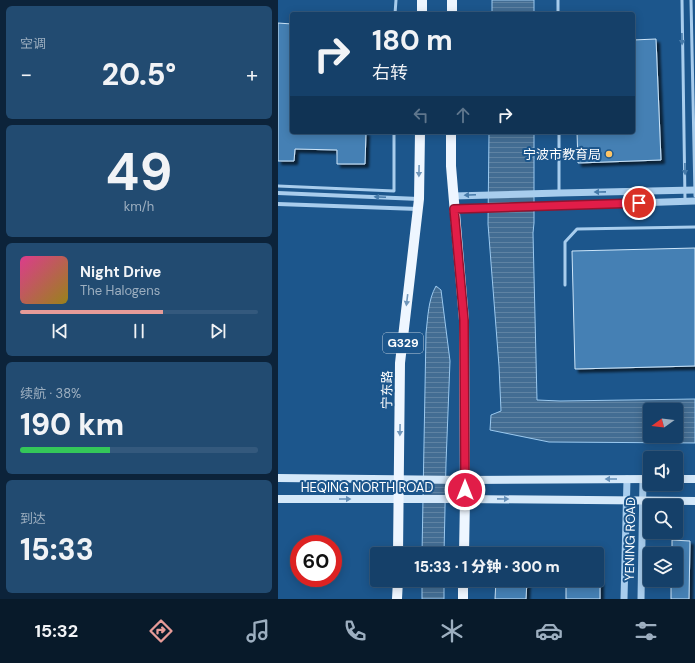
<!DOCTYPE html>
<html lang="zh">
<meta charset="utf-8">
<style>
body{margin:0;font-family:"DM Sans","Noto Sans SC",sans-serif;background:#224b71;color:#f1f3f6;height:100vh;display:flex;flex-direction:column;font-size:15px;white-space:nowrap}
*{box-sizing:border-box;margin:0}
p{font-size:13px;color:#9dafc0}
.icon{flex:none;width:22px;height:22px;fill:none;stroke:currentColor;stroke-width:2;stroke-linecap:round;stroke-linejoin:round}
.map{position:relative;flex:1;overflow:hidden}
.side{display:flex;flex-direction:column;gap:6px;padding:6px;background:#0c233a;width:278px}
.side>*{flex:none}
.top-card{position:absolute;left:12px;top:12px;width:345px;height:122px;border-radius:4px;box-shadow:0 2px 10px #0003,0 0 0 1px #34597d;background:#154069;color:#f1f3f6;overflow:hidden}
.needle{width:26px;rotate:255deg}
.controls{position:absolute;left:365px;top:403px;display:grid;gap:8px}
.controls a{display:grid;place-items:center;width:40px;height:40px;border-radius:4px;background:#154069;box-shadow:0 2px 10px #0003,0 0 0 1px #34597d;font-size:20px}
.speed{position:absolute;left:12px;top:535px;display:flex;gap:8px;font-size:20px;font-weight:700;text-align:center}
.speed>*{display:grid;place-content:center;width:52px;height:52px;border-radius:50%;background:#154069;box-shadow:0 2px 10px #0003,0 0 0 1px #34597d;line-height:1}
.speed .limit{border:6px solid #d22;background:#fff;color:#111}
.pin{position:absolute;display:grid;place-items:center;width:34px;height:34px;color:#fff;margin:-17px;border:2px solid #fff;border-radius:50%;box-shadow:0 1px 4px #0007}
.me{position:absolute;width:44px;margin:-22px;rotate:0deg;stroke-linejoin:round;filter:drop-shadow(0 0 3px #0008)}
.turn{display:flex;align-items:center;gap:14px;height:84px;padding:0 16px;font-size:18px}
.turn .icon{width:52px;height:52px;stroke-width:2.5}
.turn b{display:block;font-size:28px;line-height:34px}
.lanes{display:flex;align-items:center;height:38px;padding:0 16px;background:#0003;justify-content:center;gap:20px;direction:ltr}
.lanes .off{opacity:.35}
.big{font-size:30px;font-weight:800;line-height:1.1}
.side .widget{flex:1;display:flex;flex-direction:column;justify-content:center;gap:6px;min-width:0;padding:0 14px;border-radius:6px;background:#224b71}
.side .dial{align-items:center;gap:0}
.dial b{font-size:52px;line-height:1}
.song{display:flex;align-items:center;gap:12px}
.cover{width:48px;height:48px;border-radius:6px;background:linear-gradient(135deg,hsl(330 70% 55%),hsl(50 70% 35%))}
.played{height:4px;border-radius:2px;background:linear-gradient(90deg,#e69b98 60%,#34597d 60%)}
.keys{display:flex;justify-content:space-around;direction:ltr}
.heat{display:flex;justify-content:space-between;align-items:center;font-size:22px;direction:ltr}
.charge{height:6px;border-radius:3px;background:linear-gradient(90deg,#34c759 38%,#34597d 0)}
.trip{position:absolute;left:92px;top:547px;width:234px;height:40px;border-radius:4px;background:#154069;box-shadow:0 2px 10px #0003,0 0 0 1px #34597d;font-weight:800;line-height:40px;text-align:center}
.tabs{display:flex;height:64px;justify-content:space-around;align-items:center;background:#081a2a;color:#9dafc0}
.tabs .icon{width:28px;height:28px}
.tabs .active{color:#e69b98}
.tabs b{font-size:18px;color:#f1f3f6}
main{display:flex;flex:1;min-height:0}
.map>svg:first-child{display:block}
</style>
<main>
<section class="side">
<div class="widget"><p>空调</p>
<div class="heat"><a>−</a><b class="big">20.5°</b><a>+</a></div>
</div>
<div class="widget dial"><b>49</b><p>km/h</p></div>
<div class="widget">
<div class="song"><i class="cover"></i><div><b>Night Drive</b><p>The Halogens</p></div></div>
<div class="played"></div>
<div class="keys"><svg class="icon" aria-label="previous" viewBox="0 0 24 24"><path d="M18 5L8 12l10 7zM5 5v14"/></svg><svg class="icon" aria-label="pause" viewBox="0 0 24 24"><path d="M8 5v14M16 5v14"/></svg><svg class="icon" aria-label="next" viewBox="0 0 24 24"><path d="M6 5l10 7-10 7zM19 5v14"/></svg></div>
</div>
<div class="widget"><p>续航 · 38%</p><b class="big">190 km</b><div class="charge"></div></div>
<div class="widget"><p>到达</p><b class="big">15:33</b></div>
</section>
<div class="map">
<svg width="417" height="599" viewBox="0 0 417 599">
<defs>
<pattern id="water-rules" width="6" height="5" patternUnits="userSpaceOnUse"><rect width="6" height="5" fill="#436d93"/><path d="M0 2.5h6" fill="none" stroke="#5f83a3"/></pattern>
<filter id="shadow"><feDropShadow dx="3.5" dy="3.5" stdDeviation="1" flood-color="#0009"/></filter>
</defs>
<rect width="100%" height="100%" fill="#1c568c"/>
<g fill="url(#water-rules)" stroke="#9bc9ef" fill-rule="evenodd">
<rect x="214" y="0" width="42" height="14"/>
<path d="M211,132H256V223L255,233L259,400L282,401L417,399V443L271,442L212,430L213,415L223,411L221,366L210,224ZM372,410H398V436H372Z"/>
<path d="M158,286L163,290L172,361L168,463L166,554H144L148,333C150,317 150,300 158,286Z"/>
<rect x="144" y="580" width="22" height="19"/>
</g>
<g fill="#4480b4" stroke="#cde5f9" filter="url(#shadow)">
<path d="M0,23L14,24V132H88L87,164H59V150L17,149L16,161H0Z"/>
<path d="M378,39L383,160L300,163L299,132H355V40Z"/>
<path d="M417,248V366L297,369L294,251Z"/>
<path d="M394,540L412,541L411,599H393V580H398V554H394Z"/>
<path d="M218,580H249L248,599H217Z"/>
<rect x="288" y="580" width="34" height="19"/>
</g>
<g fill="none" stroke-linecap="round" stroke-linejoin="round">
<g stroke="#a8cded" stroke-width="3">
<path d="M280,0V14"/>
<path d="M404,0L407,200"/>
<path d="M413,0L417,196"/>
<path d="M117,14L118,0"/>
<path d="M281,132V193"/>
<path d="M0,186L116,191V132"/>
<path d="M287,285V242L299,229L417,227"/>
</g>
<g stroke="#a8cded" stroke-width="4">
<path d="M0,193L141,199"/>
<path d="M0,204L140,209"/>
</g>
<g stroke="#a8cded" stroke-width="7">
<path d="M175,196L281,193L417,190"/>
<path d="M176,209L417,201"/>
<path d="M346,599L349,479"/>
<path d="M363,599L365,479"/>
</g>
<g stroke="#d4e8f9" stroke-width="8">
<path d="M0,478L187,480L372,479"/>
<path d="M398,479H417"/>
<path d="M0,499H187L417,501"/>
</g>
<g stroke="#eef6ff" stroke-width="10">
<path d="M144,14V0"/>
<path d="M174,14V0"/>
<path d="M173,132V166L186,320L187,499L186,554"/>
<path d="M120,554L122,363L141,199L142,132"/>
<path d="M119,599L120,580"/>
<path d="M185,599V580"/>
</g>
</g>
<defs><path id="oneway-solid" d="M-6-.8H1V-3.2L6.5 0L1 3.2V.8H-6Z"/></defs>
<g fill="#467aa9">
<use href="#oneway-solid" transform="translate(404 39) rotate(89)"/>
<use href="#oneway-solid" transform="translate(407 169) rotate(89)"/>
<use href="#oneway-solid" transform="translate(322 192) rotate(179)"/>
<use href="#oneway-solid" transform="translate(192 195) rotate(178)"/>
<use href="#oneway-solid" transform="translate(102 197) rotate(-177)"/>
</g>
<g fill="#7096ba">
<use href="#oneway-solid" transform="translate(141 171) rotate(91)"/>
<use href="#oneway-solid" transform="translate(129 300) rotate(97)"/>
<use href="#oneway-solid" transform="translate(122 430) rotate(91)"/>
</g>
<g fill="#6690b8">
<use href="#oneway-solid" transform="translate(333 479) rotate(180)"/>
<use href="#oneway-solid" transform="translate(67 499)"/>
<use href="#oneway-solid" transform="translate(225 499) rotate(1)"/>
</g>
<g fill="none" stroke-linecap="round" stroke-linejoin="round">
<g stroke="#92132f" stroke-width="10">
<path id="route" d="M187,490L186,320L176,209L361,203"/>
</g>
<use href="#route" stroke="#e11d48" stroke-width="7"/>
</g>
<circle fill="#fec565" stroke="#1c568c" stroke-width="1.5" cx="331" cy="154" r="4"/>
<g text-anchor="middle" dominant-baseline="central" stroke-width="4" stroke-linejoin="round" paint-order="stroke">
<rect fill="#1c568c" stroke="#bbccdc" stroke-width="1" x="105" y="333" width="40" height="20" rx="3"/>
<g font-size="12" font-weight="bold" fill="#fff">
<text x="125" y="343">G329</text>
</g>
<g font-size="13" fill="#fff" stroke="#1c568c" text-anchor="end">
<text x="323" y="154">宁波市教育局</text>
</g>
<g font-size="13" fill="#fff" stroke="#1c568c">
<text transform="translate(109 390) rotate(-89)">宁东路</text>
<text x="89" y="487">HEQING NORTH ROAD</text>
<text transform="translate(352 539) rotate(-89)">YENING ROAD</text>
</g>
</g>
</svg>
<div class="controls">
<a><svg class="needle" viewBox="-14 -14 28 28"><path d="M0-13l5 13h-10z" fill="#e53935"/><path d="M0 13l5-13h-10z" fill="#9dafc0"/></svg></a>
<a><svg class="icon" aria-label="sound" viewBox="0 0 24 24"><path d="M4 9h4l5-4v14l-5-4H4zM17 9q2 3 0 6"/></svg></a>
<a><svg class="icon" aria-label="search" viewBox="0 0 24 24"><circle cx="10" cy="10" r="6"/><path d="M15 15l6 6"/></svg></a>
<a><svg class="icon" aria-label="layers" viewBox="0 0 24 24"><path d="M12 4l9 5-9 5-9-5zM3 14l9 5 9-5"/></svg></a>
</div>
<div class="speed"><div class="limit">60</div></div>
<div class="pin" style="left:361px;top:203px;background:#d93025"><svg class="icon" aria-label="arrive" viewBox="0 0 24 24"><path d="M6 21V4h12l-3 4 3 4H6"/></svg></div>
<svg class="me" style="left:187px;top:490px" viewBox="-20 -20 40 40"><circle r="17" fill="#e11d48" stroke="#fff" stroke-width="3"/><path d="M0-11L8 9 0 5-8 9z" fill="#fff"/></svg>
<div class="trip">15:33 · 1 分钟 · 300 m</div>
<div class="top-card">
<div class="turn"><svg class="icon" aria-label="right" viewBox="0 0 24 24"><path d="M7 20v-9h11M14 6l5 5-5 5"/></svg><div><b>180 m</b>右转</div></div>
<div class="lanes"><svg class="icon off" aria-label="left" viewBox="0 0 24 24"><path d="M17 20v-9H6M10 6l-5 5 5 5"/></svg><svg class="icon off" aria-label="ahead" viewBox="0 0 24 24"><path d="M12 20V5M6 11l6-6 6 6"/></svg><svg class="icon" aria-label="right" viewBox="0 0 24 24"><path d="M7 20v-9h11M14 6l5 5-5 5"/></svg></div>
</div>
</div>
</main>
<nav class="tabs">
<b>15:32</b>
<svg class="icon active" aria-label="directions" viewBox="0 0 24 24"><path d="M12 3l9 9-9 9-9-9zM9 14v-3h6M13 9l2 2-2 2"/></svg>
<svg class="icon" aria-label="music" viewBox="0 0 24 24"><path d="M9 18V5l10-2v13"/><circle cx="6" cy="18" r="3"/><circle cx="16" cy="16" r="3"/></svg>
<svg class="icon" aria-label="phone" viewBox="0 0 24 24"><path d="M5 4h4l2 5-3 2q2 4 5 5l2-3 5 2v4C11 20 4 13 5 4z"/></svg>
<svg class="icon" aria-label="climate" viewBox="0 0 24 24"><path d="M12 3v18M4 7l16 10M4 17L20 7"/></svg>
<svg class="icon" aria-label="car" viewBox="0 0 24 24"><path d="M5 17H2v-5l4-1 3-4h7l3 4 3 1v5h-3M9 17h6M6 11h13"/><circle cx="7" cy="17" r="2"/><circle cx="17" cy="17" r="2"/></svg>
<svg class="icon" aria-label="filters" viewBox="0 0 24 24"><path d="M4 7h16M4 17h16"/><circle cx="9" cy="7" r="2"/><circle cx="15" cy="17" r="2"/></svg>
</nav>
